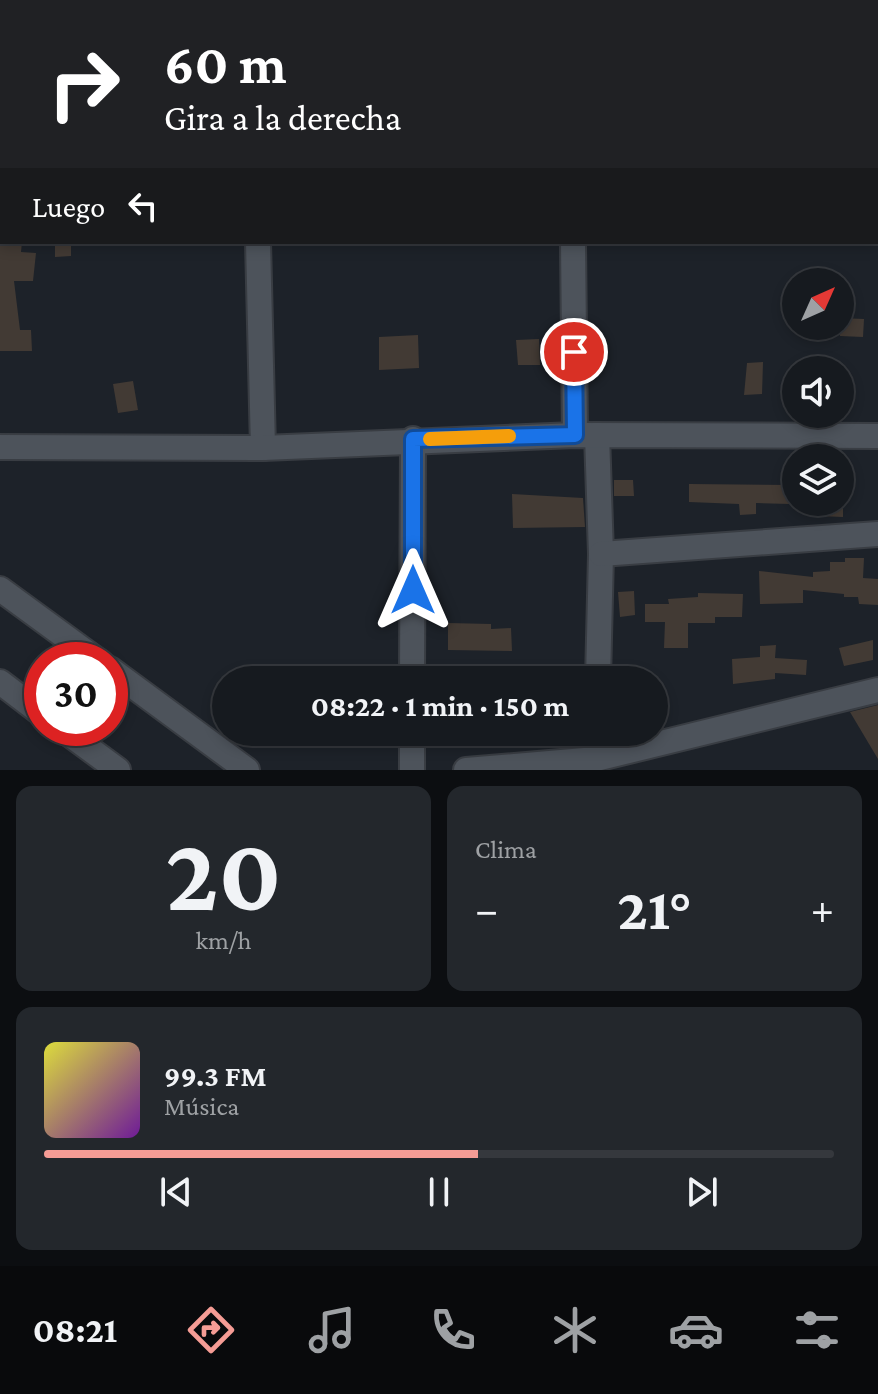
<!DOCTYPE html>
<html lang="es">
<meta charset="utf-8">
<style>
body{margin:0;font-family:"Crimson Pro",serif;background:#23272c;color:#f1f3f6;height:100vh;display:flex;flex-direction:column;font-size:30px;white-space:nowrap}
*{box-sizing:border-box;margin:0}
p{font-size:26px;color:#9ea1a4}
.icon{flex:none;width:44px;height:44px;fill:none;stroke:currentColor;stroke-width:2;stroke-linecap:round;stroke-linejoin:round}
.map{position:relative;height:770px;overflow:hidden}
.panel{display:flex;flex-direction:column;gap:16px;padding:16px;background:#0c0e11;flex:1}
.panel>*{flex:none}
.guide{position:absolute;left:0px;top:0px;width:878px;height:244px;box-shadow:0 4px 12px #0003,0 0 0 2px #35383d;background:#202124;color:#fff;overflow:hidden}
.needle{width:52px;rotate:45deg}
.controls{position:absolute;left:782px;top:268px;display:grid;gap:16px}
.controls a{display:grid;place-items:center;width:72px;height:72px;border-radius:50%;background:#161a1f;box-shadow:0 4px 12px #0003,0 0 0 2px #35383d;font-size:40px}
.speed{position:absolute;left:24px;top:642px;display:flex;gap:16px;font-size:40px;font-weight:700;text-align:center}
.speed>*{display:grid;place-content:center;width:104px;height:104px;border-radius:50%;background:#161a1f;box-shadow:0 4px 12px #0003,0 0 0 2px #35383d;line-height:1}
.speed .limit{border:12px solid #d22;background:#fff;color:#111}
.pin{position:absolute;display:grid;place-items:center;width:68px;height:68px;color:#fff;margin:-34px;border:4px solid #fff;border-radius:50%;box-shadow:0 2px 8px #0007}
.me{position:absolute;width:88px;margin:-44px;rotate:0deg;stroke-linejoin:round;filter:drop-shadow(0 0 6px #0008)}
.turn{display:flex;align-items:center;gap:28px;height:168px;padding:0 32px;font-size:36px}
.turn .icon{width:104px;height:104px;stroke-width:2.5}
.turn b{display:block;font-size:56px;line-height:68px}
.then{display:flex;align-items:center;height:76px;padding:0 32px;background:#0003;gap:16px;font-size:30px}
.big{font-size:60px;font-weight:700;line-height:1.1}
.panel .card{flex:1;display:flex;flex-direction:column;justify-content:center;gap:12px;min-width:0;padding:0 28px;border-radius:16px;background:#23272c}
.panel .dial{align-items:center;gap:0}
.dial b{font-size:104px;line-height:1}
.song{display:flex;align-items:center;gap:24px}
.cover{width:96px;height:96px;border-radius:12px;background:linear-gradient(135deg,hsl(60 70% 55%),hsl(280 70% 35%))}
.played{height:8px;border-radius:4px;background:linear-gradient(90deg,#f59c95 55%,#35383d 55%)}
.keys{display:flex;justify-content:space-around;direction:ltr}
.heat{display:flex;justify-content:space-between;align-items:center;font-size:44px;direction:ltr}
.panel .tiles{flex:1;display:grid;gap:16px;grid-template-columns:1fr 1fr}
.card:last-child{grid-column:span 2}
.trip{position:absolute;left:212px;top:666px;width:456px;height:80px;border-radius:40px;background:#161a1f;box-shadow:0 4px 12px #0003,0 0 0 2px #35383d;font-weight:700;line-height:80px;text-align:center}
.dock{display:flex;height:128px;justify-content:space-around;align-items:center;background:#090a0c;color:#9ea1a4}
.dock .icon{width:56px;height:56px}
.dock .current{color:#f59c95}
.dock b{font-size:36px;color:#f1f3f6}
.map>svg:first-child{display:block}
</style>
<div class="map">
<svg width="878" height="770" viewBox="0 0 878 770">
<rect width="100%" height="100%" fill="#1d2229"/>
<rect fill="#14391b" x="275" y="0" width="285" height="2"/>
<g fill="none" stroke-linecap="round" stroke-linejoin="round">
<path stroke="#317883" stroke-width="5" d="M770,0L783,2"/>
</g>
<g fill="#423a34">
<path d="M0,242H22L21,252L36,253L33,281H14L20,330H31L32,351H0Z"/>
<path d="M55,242H71V256L55,257Z"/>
<path d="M840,318L864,319L863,337L840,336Z"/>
<path d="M418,335L419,368L379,370V337Z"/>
<path d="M539,339L540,365H518L516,340Z"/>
<path d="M763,362L762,394L744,395L747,363Z"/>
<path d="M133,381L138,410L118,413L113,384Z"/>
<path d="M614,480H633L634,496H614Z"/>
<path d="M689,484L790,485V504L756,503V514L740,515L739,504L689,502Z"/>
<path d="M512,494L583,498L585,527L513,528Z"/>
<path d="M819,502H843V517L819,516Z"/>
<path d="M845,558H864L863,578L878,579V605L859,604L858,597H844V594L803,590V603L760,604L759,571L813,577V572L830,571V562H845Z"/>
<path d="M634,591L635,615L620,617L618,592Z"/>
<path d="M698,593L743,594L742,617H715V623H688V648H664L665,622H645V604H669L668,599L698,597Z"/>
<path d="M448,623L491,624V629L511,628L512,651L448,650Z"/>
<path d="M873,640V660L844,666L839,648Z"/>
<path d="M776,645L775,658L807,660L806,675L775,673V679L733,684L732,659L760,657V646Z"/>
<path d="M878,705V759L850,712Z"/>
</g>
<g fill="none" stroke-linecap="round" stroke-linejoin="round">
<g stroke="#393d43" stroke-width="28">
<g id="minor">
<path d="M571,0V2"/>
<path d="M255,2V0"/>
<path d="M876,125H878"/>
<path d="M0,137H2"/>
<path d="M258,242L263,448"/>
<path d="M573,242L575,435"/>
<path d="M597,435L601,554L598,680"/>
<path d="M0,447L263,448L575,435L878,436"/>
<path d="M601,554L878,534"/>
<path d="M0,589L97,660"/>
<path d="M110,669L247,770"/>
<path d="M412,680L413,439"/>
<path d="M0,682L42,714"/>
<path d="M61,728L118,770"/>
<path d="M596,759L597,732"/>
<path d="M412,770V732"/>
<path d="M466,770L596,759L878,690"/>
</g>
</g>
<use href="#minor" stroke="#4d535b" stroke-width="24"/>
</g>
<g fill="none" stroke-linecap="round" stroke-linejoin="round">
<g stroke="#114b97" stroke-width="20">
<path id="route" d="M413,590V439L575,435L574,352"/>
</g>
<use href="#route" stroke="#1a73e8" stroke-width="14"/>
<path stroke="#f59e0b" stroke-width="14" d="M430,439L509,436"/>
</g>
</svg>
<div class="controls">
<a><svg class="needle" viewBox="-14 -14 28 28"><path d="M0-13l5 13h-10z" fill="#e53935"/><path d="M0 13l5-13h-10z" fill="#9ea1a4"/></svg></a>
<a><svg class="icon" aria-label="sound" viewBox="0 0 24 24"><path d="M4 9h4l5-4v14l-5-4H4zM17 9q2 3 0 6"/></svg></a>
<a><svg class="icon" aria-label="layers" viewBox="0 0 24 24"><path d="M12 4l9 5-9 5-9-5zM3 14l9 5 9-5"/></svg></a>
</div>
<div class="speed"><div class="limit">30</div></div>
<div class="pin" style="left:574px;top:352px;background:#d93025"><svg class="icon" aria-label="arrive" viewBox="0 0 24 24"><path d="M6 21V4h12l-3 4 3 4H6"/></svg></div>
<svg class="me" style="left:413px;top:590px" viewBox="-20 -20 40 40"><path d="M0-17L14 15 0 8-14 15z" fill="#1a73e8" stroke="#fff" stroke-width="4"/></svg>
<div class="trip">08:22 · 1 min · 150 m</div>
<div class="guide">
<div class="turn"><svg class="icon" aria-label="right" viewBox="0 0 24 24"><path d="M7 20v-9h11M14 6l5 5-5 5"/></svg><div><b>60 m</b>Gira a la derecha</div></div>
<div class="then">Luego<svg class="icon" aria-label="left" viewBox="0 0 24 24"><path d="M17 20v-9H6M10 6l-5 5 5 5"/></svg></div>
</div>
</div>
<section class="panel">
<div class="tiles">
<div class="card dial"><b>20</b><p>km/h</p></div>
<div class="card"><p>Clima</p>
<div class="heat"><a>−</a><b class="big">21°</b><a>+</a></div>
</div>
<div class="card">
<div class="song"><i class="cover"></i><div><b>99.3 FM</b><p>Música</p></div></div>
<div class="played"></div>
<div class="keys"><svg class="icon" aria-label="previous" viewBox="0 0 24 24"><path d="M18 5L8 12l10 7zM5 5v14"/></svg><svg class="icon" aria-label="pause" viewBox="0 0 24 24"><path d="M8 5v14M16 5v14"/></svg><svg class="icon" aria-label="next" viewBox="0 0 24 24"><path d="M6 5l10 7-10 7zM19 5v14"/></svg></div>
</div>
</div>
</section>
<nav class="dock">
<b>08:21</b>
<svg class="icon current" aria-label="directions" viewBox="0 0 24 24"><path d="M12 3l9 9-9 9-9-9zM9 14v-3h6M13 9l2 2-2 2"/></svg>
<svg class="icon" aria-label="music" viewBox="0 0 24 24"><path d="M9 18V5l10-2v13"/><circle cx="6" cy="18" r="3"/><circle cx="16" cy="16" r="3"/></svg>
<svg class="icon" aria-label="phone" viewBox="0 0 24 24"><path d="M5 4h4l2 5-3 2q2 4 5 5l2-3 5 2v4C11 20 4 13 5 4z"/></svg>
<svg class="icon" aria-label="climate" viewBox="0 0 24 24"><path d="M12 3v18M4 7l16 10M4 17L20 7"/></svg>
<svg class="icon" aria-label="car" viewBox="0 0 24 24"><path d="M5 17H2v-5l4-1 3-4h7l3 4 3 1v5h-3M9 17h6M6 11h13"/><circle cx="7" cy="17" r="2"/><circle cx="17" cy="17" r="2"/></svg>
<svg class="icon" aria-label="filters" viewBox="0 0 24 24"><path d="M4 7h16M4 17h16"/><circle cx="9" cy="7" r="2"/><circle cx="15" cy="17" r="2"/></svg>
</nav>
